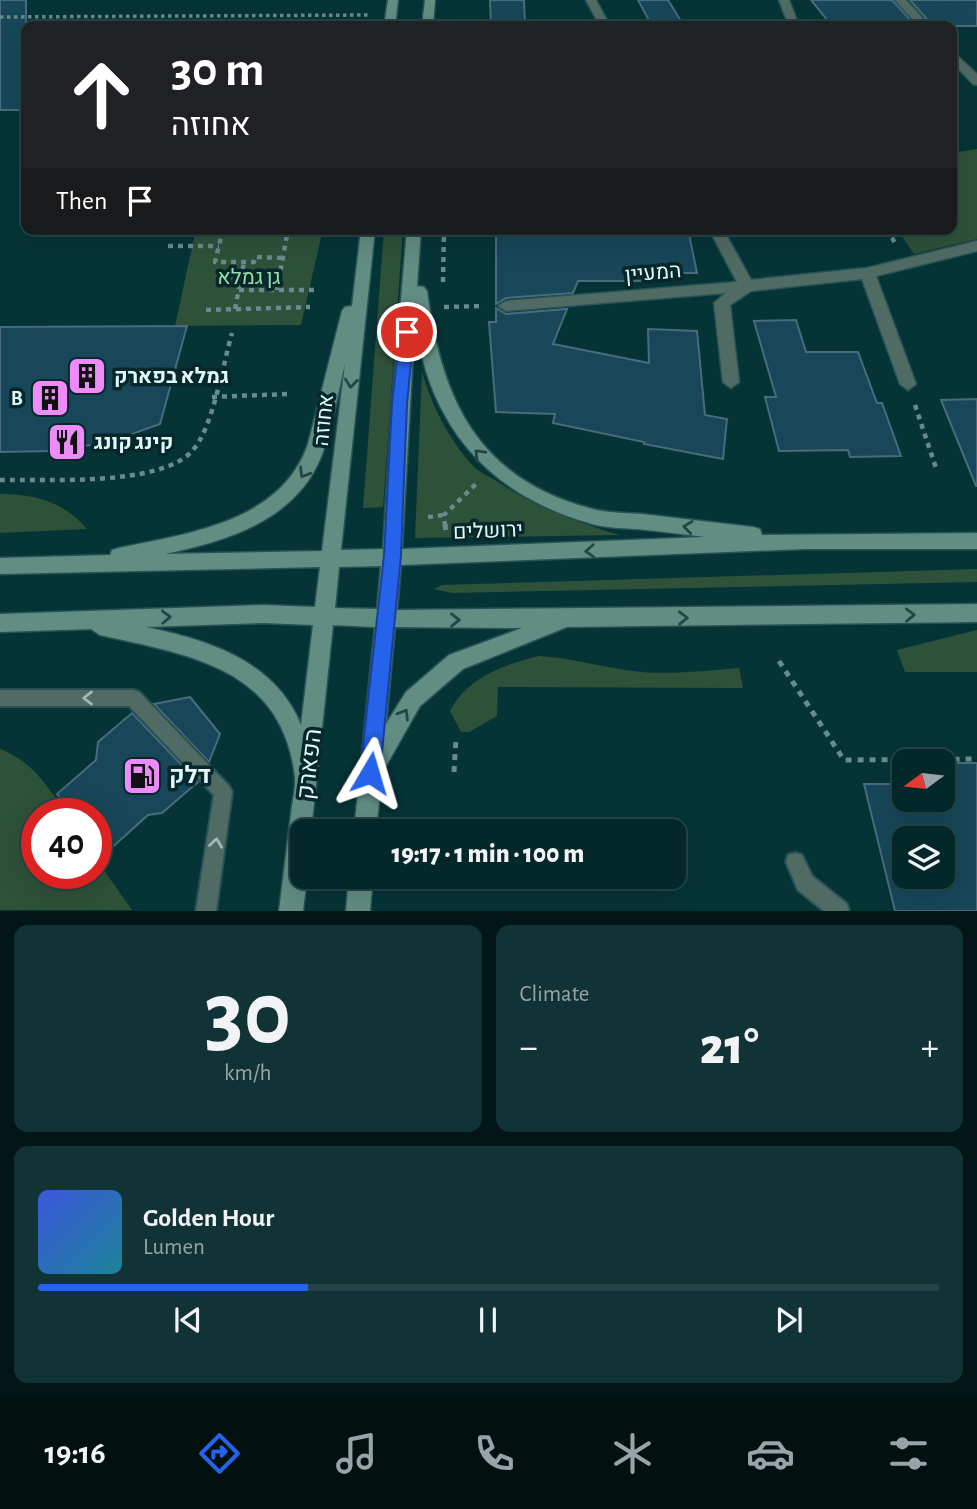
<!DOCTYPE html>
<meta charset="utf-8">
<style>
body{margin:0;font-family:"Alegreya Sans",Heebo,sans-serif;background:#123335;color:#f1f3f6;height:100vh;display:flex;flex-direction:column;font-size:26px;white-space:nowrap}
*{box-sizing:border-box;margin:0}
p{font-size:23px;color:#97a5a8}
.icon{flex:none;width:38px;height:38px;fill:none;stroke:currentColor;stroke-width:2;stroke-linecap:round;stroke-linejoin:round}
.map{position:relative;height:911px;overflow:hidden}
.drawer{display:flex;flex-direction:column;gap:14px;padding:14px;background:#021517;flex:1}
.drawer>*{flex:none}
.guide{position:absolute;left:21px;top:21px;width:936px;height:214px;border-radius:14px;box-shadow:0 7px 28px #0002,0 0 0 2px #254446;background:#202124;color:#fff;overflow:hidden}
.needle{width:46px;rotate:255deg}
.tools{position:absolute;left:892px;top:749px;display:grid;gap:14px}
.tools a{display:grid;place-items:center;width:63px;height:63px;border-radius:14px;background:#042729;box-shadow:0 7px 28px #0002,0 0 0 2px #254446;font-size:35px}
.speed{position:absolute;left:21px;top:798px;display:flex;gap:14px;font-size:35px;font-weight:700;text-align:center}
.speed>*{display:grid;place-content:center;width:91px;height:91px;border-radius:50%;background:#042729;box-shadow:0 7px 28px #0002,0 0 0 2px #254446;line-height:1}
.speed .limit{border:10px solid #d22;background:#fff;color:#111}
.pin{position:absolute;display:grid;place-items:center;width:60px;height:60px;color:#fff;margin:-30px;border:4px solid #fff;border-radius:50%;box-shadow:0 2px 7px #0007}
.me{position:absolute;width:77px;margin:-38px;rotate:7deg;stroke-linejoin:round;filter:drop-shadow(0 0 5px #0008)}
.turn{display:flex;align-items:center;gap:24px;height:147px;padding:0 35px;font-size:32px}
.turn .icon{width:91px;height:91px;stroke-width:2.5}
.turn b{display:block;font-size:49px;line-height:60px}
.then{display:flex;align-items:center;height:66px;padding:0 35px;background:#0003;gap:14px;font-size:26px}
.big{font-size:52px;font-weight:800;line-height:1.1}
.drawer .widget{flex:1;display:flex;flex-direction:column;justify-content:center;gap:10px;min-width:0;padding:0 24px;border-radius:14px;background:#123335}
.drawer .dial{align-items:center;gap:0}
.dial b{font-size:91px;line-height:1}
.song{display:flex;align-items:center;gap:21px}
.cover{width:84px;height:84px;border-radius:10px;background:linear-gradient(135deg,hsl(230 70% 55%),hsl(190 70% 35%))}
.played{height:7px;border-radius:4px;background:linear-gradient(90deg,#2563eb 30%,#254446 30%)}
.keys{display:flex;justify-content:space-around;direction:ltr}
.heat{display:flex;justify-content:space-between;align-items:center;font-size:38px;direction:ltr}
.drawer .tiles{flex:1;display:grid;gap:14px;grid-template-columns:1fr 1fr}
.widget:last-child{grid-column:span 2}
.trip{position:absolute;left:290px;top:819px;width:396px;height:70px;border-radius:14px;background:#042729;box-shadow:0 7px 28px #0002,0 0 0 2px #254446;font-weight:800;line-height:70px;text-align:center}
.dock{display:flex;height:112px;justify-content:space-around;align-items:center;background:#021010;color:#97a5a8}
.dock .icon{width:49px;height:49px}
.dock .selected{color:#2563eb}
.dock b{font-size:32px;color:#f1f3f6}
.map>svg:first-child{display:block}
</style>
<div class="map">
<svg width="977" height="911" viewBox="0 0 977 911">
<rect width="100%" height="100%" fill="#053437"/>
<g fill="#2e5139">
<path d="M977,149V239L914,254L897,229H952V153Z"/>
<path d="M196,229H323L301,325L175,326Z"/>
<path d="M384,229H403L383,507L363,508Z"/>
<path d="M422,371C431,404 449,440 473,466C479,472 488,476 495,480C534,507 574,521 619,535L415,538Z"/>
<path d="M0,494C35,494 64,502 87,529L0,533Z"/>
<path d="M977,569V582L452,593L434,589L442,585Z"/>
<path d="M977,630V672H905L897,650Z"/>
<path d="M539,656C568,658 596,665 625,670C662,676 702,671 739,668L743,688L498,687L497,716L469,732H461L450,711C468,677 503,665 539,656Z"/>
<path d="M0,749C32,761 48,786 66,814H37V873H96V859L132,910H0Z"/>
</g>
<g fill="#174759" stroke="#486c7b" stroke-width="2" fill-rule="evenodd">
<rect x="0" y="0" width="26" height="110"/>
<path d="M490,0H524L525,26H491Z"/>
<path d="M638,0H668L684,26H652Z"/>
<path d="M811,0H892L916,26H832Z"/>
<path d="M910,0H977V26H933Z"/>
<path d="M651,229H688L697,273H645L646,281H578L573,293L506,298L496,304V234H591L590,232H651Z"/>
<path d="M496,308L506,314L567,309L553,344L649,363L648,329L697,331L705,415L727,419L723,459L644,444V442L553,423L555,414L496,412L489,322H496Z"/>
<path d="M796,320L806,352H858L877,403H882L901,456L850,457L848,450L779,451L765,397H776L754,321Z"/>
<path d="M187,326L160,424L110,442L52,451L0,452V327Z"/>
<path d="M977,399V486H976L941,400Z"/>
<path d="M190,697L220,734L209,762L154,704Z"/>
<path d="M132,713L198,782L162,813L148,815L96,862V814H74L57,794L96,760L98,742Z"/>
<path d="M898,763H905V800H943V763H977V911H895L864,784H904ZM905,838H943V877H905Z"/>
</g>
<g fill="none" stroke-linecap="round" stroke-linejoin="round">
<g stroke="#285356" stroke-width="4">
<g id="lane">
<path d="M0,690H133L139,692L229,786L232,792L216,911H196L214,795L129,706H0Z"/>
<path d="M795,853L802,855L812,876L847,904L849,911H824L798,890L786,862L788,855Z"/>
</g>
</g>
<g stroke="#285356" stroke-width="3">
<g id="street">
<path d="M586,0H596L610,26H600Z"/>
<path d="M779,0H789L799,26H789Z"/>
<path d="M895,0H906L930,26H919Z"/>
<path d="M952,51L977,74V85L973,84L952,62Z"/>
<path d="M709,229H723L751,280L867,268L977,241V251L876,276L916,384L908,390L900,384L862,279L751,291L730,305L739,382L731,388L723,382L714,303L726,293L506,311L498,306L506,301L737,282Z"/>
</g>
</g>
<g stroke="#285356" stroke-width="3">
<g id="secondary">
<path d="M388,0H398L395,26H384Z"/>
<path d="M425,0H435L433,26H422Z"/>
<path d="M361,229H375L341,550L383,549L392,404L407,229H421L417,286L424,287L427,291C441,398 477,478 589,508C606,513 625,513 642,514C679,518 716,523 753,527L760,529L762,535L977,533V549H805L401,565L397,610L977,604V622L567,627L463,669L420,706L382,773L376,831H354L375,627L333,625L311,831H303V877H307L303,911H279C283,878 287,846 291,814C292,803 296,789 295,777C282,667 189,655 100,635L91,629L0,632V614L263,605L315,607L320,567L0,574V558L110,555L112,550L119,548C190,533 281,522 308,444L342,311L345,307L352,306ZM415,318C427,423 487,494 589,523C604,528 621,528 636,529C659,531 682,534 705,537L402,549ZM345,364L322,551L165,554C226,541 295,521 321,457C333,428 337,395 345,364ZM381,566L377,609L335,608L339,567ZM263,623L313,625L301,725C275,661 209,640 146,627ZM395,627L522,628L449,655L406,692L386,724Z"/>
<path d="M349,877H373L370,911H346Z"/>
</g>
</g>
<path stroke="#678b8e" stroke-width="3.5" stroke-dasharray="3.5 3.5" stroke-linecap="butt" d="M0,17L370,15"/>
<g stroke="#678b8e" stroke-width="4.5" stroke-dasharray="5 5" stroke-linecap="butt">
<path d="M223,229L215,262H254L255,257L283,258"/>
<path d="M887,229L895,243"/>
<path d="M168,246H219"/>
<path d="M443,282L444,229"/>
<path d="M239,290H315"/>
<path d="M277,290L288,229"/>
<path d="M444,307L484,306"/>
<path d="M235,309L244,262"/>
<path d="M206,310L310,307"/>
<path d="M212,397L288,394"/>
<path d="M915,405L937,471"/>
<path d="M0,480C46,479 162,487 193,450C213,427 223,364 232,333"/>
<path d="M428,517L444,515"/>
<path d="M445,526L444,515L477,483"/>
</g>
<g stroke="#678b8e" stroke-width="5" stroke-dasharray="6 6" stroke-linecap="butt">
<path d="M445,524L446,533"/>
<path d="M779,661L844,760L977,759"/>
<path d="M454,772L456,738"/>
</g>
<use href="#lane" fill="#506b64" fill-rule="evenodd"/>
<use href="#street" fill="#506b64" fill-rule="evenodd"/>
<use href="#secondary" fill="#628d82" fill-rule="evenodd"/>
</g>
<defs><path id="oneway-chevron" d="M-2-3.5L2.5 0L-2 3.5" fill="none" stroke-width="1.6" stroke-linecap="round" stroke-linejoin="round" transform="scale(1.75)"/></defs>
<g stroke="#224645">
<use href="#oneway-chevron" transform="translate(351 383) rotate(96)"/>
<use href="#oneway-chevron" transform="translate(479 454) rotate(-135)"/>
<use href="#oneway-chevron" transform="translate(304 473) rotate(121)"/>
<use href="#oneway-chevron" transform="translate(688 527) rotate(-173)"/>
<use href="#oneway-chevron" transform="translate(590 551) rotate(177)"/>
<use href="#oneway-chevron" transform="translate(910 615) rotate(-1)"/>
<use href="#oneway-chevron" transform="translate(166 617) rotate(-2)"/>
<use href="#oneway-chevron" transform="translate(683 618) rotate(-1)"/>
<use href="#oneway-chevron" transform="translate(455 620) rotate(-1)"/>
<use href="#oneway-chevron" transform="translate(404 714) rotate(-59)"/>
</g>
<g stroke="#a0b8b6">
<use href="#oneway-chevron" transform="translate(88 698) rotate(180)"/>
<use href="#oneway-chevron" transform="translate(216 843) rotate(-82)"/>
</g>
<path fill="#2563eb" stroke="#184099" stroke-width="2" d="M407,327L414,332L407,404L401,555L380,773L377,780L370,783L363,780L360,773L384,555L392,404L400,332Z"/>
<defs>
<g id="building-square" transform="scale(2.0125)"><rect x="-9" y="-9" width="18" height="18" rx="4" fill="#ed8cf9" stroke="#07282b"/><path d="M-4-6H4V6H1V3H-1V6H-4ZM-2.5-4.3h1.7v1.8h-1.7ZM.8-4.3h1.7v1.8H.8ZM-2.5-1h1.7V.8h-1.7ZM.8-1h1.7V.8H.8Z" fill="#111"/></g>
<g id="restaurant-square" transform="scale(2.0125)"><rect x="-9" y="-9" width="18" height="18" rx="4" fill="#ed8cf9" stroke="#07282b"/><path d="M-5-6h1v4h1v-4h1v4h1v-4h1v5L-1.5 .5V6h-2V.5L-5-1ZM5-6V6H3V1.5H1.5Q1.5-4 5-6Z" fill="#111"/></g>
<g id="fuel-square" transform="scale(2.0125)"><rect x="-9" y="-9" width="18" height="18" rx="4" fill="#ed8cf9" stroke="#07282b"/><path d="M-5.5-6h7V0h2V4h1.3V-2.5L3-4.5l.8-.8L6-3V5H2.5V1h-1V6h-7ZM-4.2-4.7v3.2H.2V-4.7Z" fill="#111"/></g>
</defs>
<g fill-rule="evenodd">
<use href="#building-square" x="87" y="376"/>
<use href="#building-square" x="50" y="398"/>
<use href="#restaurant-square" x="67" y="442"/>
<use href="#fuel-square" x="142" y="776"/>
</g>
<g text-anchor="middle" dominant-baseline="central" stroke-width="7" stroke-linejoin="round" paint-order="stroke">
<g font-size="21" fill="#e1f7f9" stroke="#07282b">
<text transform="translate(653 273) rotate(-5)">המעיין</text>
<text transform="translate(324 420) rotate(-84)">אחוזה</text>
<text transform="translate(488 531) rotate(-2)">ירושלים</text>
</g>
<g font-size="21" fill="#94deaa" stroke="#07282b">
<text x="249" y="277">גן גמלא</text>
</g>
<g font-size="21" font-weight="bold" fill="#e1f7f9" stroke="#07282b" text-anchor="start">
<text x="114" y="376">גמלא בפארק</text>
<text x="23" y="398" text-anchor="end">B</text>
<text x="94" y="442">קינג קונג</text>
</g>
<g font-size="24" fill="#e1f7f9" stroke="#07282b">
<text transform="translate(310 764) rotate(-83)">הפארק</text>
</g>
<g font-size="24" font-weight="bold" fill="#e1f7f9" stroke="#07282b" text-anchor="start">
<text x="169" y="776">דלק</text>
</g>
</g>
</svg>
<div class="tools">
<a><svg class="needle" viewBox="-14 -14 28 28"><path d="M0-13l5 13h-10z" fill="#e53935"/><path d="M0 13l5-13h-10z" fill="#97a5a8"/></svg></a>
<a><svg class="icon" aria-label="layers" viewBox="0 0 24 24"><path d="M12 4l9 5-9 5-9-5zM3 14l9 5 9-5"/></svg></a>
</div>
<div class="speed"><div class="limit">40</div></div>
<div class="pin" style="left:407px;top:332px;background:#d93025"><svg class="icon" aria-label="arrive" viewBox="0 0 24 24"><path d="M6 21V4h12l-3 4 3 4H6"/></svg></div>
<svg class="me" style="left:370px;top:773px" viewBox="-20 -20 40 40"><path d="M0-17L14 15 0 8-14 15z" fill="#2563eb" stroke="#fff" stroke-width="4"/></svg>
<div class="trip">19:17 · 1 min · 100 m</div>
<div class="guide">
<div class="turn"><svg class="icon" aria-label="ahead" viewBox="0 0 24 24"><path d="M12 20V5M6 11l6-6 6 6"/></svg><div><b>30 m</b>אחוזה</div></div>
<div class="then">Then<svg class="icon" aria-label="arrive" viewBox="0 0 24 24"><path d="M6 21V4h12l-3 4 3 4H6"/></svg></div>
</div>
</div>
<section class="drawer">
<div class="tiles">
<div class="widget dial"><b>30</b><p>km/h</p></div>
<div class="widget"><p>Climate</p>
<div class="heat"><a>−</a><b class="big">21°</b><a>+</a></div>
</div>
<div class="widget">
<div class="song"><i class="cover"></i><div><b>Golden Hour</b><p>Lumen</p></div></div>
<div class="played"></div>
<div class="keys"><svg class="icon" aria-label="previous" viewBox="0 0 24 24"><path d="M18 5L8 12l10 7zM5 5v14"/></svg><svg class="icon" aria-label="pause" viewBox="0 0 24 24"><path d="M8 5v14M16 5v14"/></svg><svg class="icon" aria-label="next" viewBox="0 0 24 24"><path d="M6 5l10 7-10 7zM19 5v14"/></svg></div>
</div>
</div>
</section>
<nav class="dock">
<b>19:16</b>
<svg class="icon selected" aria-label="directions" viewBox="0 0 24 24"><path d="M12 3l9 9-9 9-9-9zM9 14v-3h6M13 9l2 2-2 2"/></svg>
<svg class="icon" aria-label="music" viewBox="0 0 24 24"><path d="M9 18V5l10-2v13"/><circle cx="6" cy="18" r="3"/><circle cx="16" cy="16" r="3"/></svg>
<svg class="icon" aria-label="phone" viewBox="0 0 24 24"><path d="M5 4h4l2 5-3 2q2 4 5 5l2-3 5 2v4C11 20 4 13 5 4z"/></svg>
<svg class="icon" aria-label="climate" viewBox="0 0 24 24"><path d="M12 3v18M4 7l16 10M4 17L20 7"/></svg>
<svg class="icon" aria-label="car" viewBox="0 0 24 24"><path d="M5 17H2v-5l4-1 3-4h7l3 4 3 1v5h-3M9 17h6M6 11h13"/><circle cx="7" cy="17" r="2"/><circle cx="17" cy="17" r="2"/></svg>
<svg class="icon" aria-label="filters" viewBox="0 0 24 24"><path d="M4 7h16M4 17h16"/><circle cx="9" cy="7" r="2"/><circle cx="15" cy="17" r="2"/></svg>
</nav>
